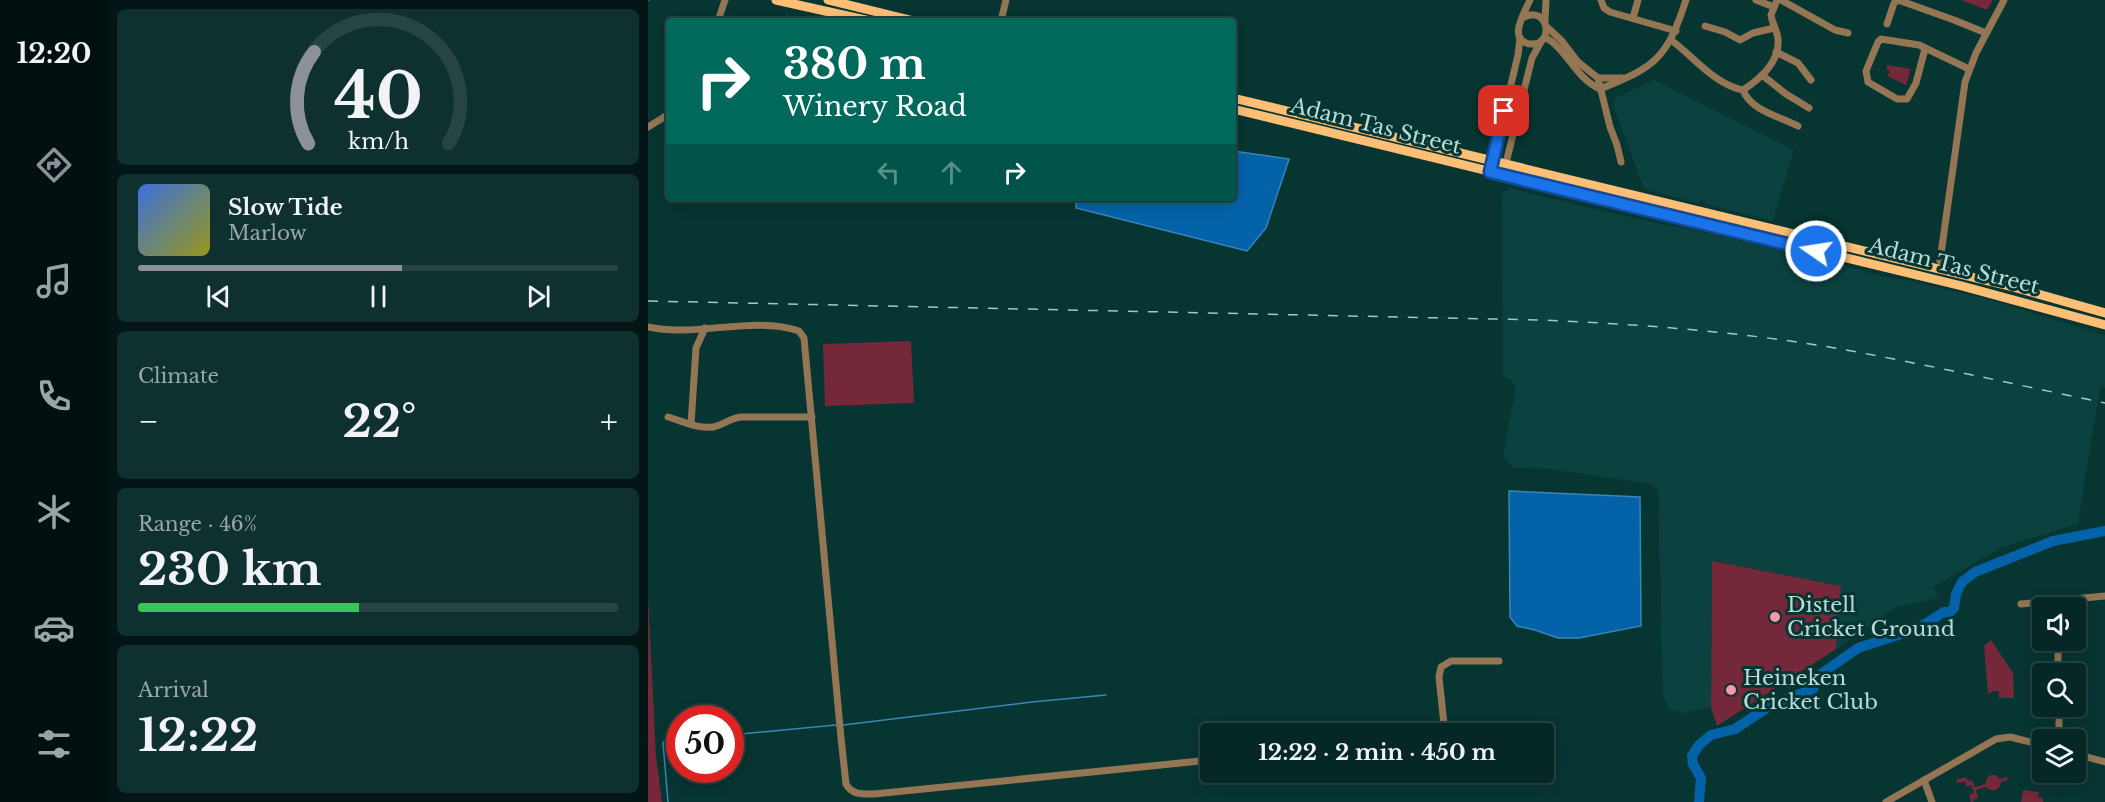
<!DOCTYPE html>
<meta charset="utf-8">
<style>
body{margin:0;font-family:"Libre Baskerville",serif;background:#0e302e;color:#f1f3f6;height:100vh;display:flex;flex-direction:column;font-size:22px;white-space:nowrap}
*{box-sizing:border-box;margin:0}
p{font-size:20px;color:#97a6a7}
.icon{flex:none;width:33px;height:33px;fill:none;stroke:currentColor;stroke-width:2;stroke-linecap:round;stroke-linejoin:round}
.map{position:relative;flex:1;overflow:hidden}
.details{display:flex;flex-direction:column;gap:9px;padding:9px;background:#031615;width:540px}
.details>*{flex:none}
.top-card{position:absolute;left:18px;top:18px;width:570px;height:183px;border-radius:6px;box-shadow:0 3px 15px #0003,0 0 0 2px #264443;background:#00695c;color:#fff;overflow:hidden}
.controls{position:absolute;left:1384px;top:597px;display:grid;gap:12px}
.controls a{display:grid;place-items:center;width:54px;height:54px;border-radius:6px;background:#052826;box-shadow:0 3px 15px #0003,0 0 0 2px #264443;font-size:30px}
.speed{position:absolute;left:18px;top:705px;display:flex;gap:12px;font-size:30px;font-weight:700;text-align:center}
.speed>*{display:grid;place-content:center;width:78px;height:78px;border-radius:50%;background:#052826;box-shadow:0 3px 15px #0003,0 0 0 2px #264443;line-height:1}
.speed .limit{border:9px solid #d22;background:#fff;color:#111}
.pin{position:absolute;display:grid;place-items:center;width:51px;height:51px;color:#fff;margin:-26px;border-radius:12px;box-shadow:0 3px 9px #0006}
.me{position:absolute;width:66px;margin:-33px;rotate:283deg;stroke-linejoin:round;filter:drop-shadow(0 0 4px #0008)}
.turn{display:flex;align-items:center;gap:21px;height:126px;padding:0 18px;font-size:27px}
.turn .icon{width:78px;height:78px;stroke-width:2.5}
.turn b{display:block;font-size:42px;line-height:51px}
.lanes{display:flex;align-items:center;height:57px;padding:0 18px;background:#0003;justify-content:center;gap:30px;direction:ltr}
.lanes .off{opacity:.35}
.big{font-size:45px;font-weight:800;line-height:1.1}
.details .card{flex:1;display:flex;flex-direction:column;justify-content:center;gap:9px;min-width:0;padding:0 21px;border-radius:9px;background:#0e302e}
.details .dial{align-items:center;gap:0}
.dial svg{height:156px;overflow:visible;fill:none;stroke:#264443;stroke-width:7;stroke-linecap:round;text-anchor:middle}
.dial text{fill:#f1f3f6;stroke:none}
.song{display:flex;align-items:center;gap:18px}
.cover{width:72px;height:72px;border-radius:9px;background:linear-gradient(135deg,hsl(220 70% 55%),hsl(60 70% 35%))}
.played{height:6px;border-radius:3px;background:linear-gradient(90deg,#8c9099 55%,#264443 55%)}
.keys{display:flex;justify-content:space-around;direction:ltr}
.heat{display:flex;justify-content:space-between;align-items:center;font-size:33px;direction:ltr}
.charge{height:9px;border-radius:4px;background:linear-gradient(90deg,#34c759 46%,#264443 0)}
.trip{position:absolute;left:552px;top:723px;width:354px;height:60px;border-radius:6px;background:#052826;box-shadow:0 3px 15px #0003,0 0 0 2px #264443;font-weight:800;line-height:60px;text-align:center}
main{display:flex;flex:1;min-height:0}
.dock{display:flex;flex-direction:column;width:108px;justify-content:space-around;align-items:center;background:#02100f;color:#97a6a7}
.dock .icon{width:42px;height:42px}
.dock .active{color:#8c9099}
.dock b{font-size:27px;color:#f1f3f6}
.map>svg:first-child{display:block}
</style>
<main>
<nav class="dock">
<b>12:20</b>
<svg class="icon active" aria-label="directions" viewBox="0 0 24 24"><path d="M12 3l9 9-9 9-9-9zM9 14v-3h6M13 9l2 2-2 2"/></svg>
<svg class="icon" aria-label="music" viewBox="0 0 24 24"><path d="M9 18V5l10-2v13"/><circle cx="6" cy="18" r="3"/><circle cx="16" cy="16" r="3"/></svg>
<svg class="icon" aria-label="phone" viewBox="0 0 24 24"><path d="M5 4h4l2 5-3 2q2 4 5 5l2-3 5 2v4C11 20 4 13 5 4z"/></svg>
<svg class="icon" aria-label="climate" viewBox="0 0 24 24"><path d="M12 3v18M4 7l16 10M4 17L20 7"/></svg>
<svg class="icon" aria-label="car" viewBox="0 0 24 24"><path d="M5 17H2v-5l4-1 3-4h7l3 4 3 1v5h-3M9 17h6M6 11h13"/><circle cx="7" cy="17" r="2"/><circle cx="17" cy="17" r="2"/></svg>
<svg class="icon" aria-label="filters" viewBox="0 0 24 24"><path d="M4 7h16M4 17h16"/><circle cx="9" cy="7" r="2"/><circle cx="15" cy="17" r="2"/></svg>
</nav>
<section class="details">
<div class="card dial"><svg viewBox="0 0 100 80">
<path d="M14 69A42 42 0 1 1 86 69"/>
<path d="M14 69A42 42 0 0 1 17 22" stroke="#8c9099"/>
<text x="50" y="56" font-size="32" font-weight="700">40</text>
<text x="50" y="72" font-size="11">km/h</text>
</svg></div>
<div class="card">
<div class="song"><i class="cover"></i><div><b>Slow Tide</b><p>Marlow</p></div></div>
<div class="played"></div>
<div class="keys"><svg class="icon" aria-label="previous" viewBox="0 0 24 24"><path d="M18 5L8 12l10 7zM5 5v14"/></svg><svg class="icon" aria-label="pause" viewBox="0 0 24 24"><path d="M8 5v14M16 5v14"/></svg><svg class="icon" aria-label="next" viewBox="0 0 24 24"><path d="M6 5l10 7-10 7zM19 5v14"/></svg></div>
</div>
<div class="card"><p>Climate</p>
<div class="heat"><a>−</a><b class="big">22°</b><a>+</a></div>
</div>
<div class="card"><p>Range · 46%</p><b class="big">230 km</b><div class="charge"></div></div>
<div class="card"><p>Arrival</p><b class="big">12:22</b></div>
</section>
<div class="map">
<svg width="1457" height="802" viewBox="0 0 1457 802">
<rect width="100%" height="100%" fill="#073532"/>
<g fill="#0b413e">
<path d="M1007,79L1009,82L1146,150L1125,221L1057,204L1058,201L1053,200L1051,203L1002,191L995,186L965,105L967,98Z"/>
<path d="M861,188L968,214L1064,234L1181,261L1232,276L1258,280L1336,298L1457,335V388H1452L1430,524L1352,548L1286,587L1290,598L1249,607L1188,649L1193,586L1064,561L1063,708L1034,713L1021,709L1015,695L1010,491L1003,484L900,469L865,468L855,457L867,390L864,380L855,376L854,193Z"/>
</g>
<g fill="#742839">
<path d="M1313,0H1345L1339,10Z"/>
<path d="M1239,65L1263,69L1258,85L1239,76L1242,72L1239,69Z"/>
<path d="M263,341L266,403L177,406L175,344Z"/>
<path d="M1064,561L1193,586L1188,649L1069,726L1063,708Z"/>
<path d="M0,596L8,756L14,802H0Z"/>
<path d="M1343,640L1365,673L1366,698H1351V691H1344L1343,693L1340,694L1336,646Z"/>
<path d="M1343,775H1348L1352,779L1359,777L1360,780L1353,782C1352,791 1344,793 1338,787L1328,790L1330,798L1325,800L1326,802H1323L1321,795L1326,793L1323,785L1319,787L1317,782L1309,783L1308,780L1318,777L1320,781L1324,780L1327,787L1337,784L1339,778Z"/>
<path d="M1375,790L1391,792L1390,797L1395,798V802H1373Z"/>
</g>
<g fill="#0462a9" stroke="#3986b7" stroke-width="1.5">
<path d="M585,151L641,159L618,228L599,251L428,208V198H585Z"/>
<path d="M861,491L992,497L993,626L931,638H910L887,630L869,626L862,617Z"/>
</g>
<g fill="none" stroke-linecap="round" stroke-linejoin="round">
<g stroke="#3986b7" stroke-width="1.5">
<path d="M0,0H1"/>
<path d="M195,725L384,702L458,695"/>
<path d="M82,735L188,725"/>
<path d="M20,802L15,743L17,740L32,739"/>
</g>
<path stroke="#0462a9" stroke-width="10" d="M1051,802L1053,778L1045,764L1044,756L1051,745L1063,735L1087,729L1123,705L1165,689L1173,674L1210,648L1269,629L1296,612H1302L1306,608L1308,594L1314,582L1327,572L1405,541L1457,531"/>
<g stroke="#947654" stroke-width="7">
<path d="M953,0L956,8L962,12L1028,31"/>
<path d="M1108,0L1126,7"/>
<path d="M1133,0L1187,30L1200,33"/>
<path d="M874,18C901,3 907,46 883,44C858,41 877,12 882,0"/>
<path d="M985,18L990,0"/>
<path d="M70,21L77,0"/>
<path d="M353,21L358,0"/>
<path d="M897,21L898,0"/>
<path d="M1239,24L1246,3L1250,0L1306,20L1338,33"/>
<path d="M898,26L914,41L930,62L950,78"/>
<path d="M1057,26L1077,32L1092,40L1105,33L1126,28"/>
<path d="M897,37C920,50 927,78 952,89C1008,67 1019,58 1038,0"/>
<path d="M1023,40C1045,56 1067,85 1095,90C1112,79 1132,61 1130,39C1129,30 1124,23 1123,15L1129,0"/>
<path d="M1277,49L1268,83L1259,99H1249L1220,82L1218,71L1230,42L1233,39L1271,45L1321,69"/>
<path d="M1128,52L1150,63L1163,80"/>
<path d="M1114,75L1138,94L1161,108"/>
<path d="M950,78L962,127L969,145L973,162"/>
<path d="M950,78H974"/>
<path d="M1095,90C1103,111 1131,116 1150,126"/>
<path d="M0,127L21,114"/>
<path d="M842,172L870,55L872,38"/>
<path d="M855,175L884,58L894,40"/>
<path d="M1292,261L1317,82L1328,53L1356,0"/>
<path d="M0,327C48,338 104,315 151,331L156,338L193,738L198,784C204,795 214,794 226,794L562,760"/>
<path d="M20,417C34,421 50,429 65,427C75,425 82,418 93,417H164"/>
<path d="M43,424L48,348L57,328"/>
<path d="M1373,604L1457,596"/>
<path d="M1410,640V674"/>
<path d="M1411,706V740"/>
<path d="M797,734L791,677L793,667L803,661H851"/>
<path d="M1428,754L1457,762"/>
<path d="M1276,780L1284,802"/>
<path d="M1238,802L1348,739L1362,737L1395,745"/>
</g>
<g stroke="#fdbf76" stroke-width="9">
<path d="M128,0L222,21"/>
<path d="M180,0L266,21"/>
<path d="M585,98L1365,287L1457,313"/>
<path d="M585,109L1314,286L1457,325"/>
</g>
<path stroke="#a3c9c6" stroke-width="1.5" stroke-dasharray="10 10" stroke-linecap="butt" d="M0,301L891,320C988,324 1085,331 1181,347C1273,363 1365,384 1457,403"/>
</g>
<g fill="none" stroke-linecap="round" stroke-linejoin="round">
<g stroke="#114b97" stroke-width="15">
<path id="route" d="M856,111L842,172L1168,251"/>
</g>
<use href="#route" stroke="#1a73e8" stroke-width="10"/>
</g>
<g fill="#f39aa8" stroke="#073532" stroke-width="2">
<circle cx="1127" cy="617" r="6"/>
<circle cx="1083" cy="690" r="6"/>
</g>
<g text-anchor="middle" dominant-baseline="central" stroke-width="6" stroke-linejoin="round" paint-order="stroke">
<g font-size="21" fill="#b6dbd8" stroke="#073532">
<text transform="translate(728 126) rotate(14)">Adam Tas Street</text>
<text transform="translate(1306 266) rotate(14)">Adam Tas Street</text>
</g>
<g font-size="21" fill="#b6dbd8" stroke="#073532" text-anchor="start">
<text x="1139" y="605">Distell<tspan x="1139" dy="24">Cricket Ground</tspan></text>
<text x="1095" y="678">Heineken<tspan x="1095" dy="24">Cricket Club</tspan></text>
</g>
</g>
</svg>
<div class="controls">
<a><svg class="icon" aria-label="sound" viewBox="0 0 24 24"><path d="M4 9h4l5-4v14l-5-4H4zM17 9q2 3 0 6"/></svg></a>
<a><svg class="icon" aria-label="search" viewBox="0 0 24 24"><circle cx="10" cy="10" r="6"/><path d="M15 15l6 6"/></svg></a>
<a><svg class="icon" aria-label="layers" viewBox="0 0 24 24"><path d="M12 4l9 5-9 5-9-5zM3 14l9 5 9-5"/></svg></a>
</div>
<div class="speed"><div class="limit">50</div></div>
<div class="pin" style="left:856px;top:111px;background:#d93025"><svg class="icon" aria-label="arrive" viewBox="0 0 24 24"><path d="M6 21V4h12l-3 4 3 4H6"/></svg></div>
<svg class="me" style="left:1168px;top:251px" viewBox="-20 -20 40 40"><circle r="17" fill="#1a73e8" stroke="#fff" stroke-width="3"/><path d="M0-11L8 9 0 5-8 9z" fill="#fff"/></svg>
<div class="trip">12:22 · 2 min · 450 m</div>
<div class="top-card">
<div class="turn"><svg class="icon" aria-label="right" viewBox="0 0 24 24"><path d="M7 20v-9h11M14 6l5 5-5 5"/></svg><div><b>380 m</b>Winery Road</div></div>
<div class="lanes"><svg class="icon off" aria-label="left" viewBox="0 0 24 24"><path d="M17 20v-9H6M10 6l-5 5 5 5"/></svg><svg class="icon off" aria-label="ahead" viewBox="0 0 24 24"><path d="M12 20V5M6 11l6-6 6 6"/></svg><svg class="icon" aria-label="right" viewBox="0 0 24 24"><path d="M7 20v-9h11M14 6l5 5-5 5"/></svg></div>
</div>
</div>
</main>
